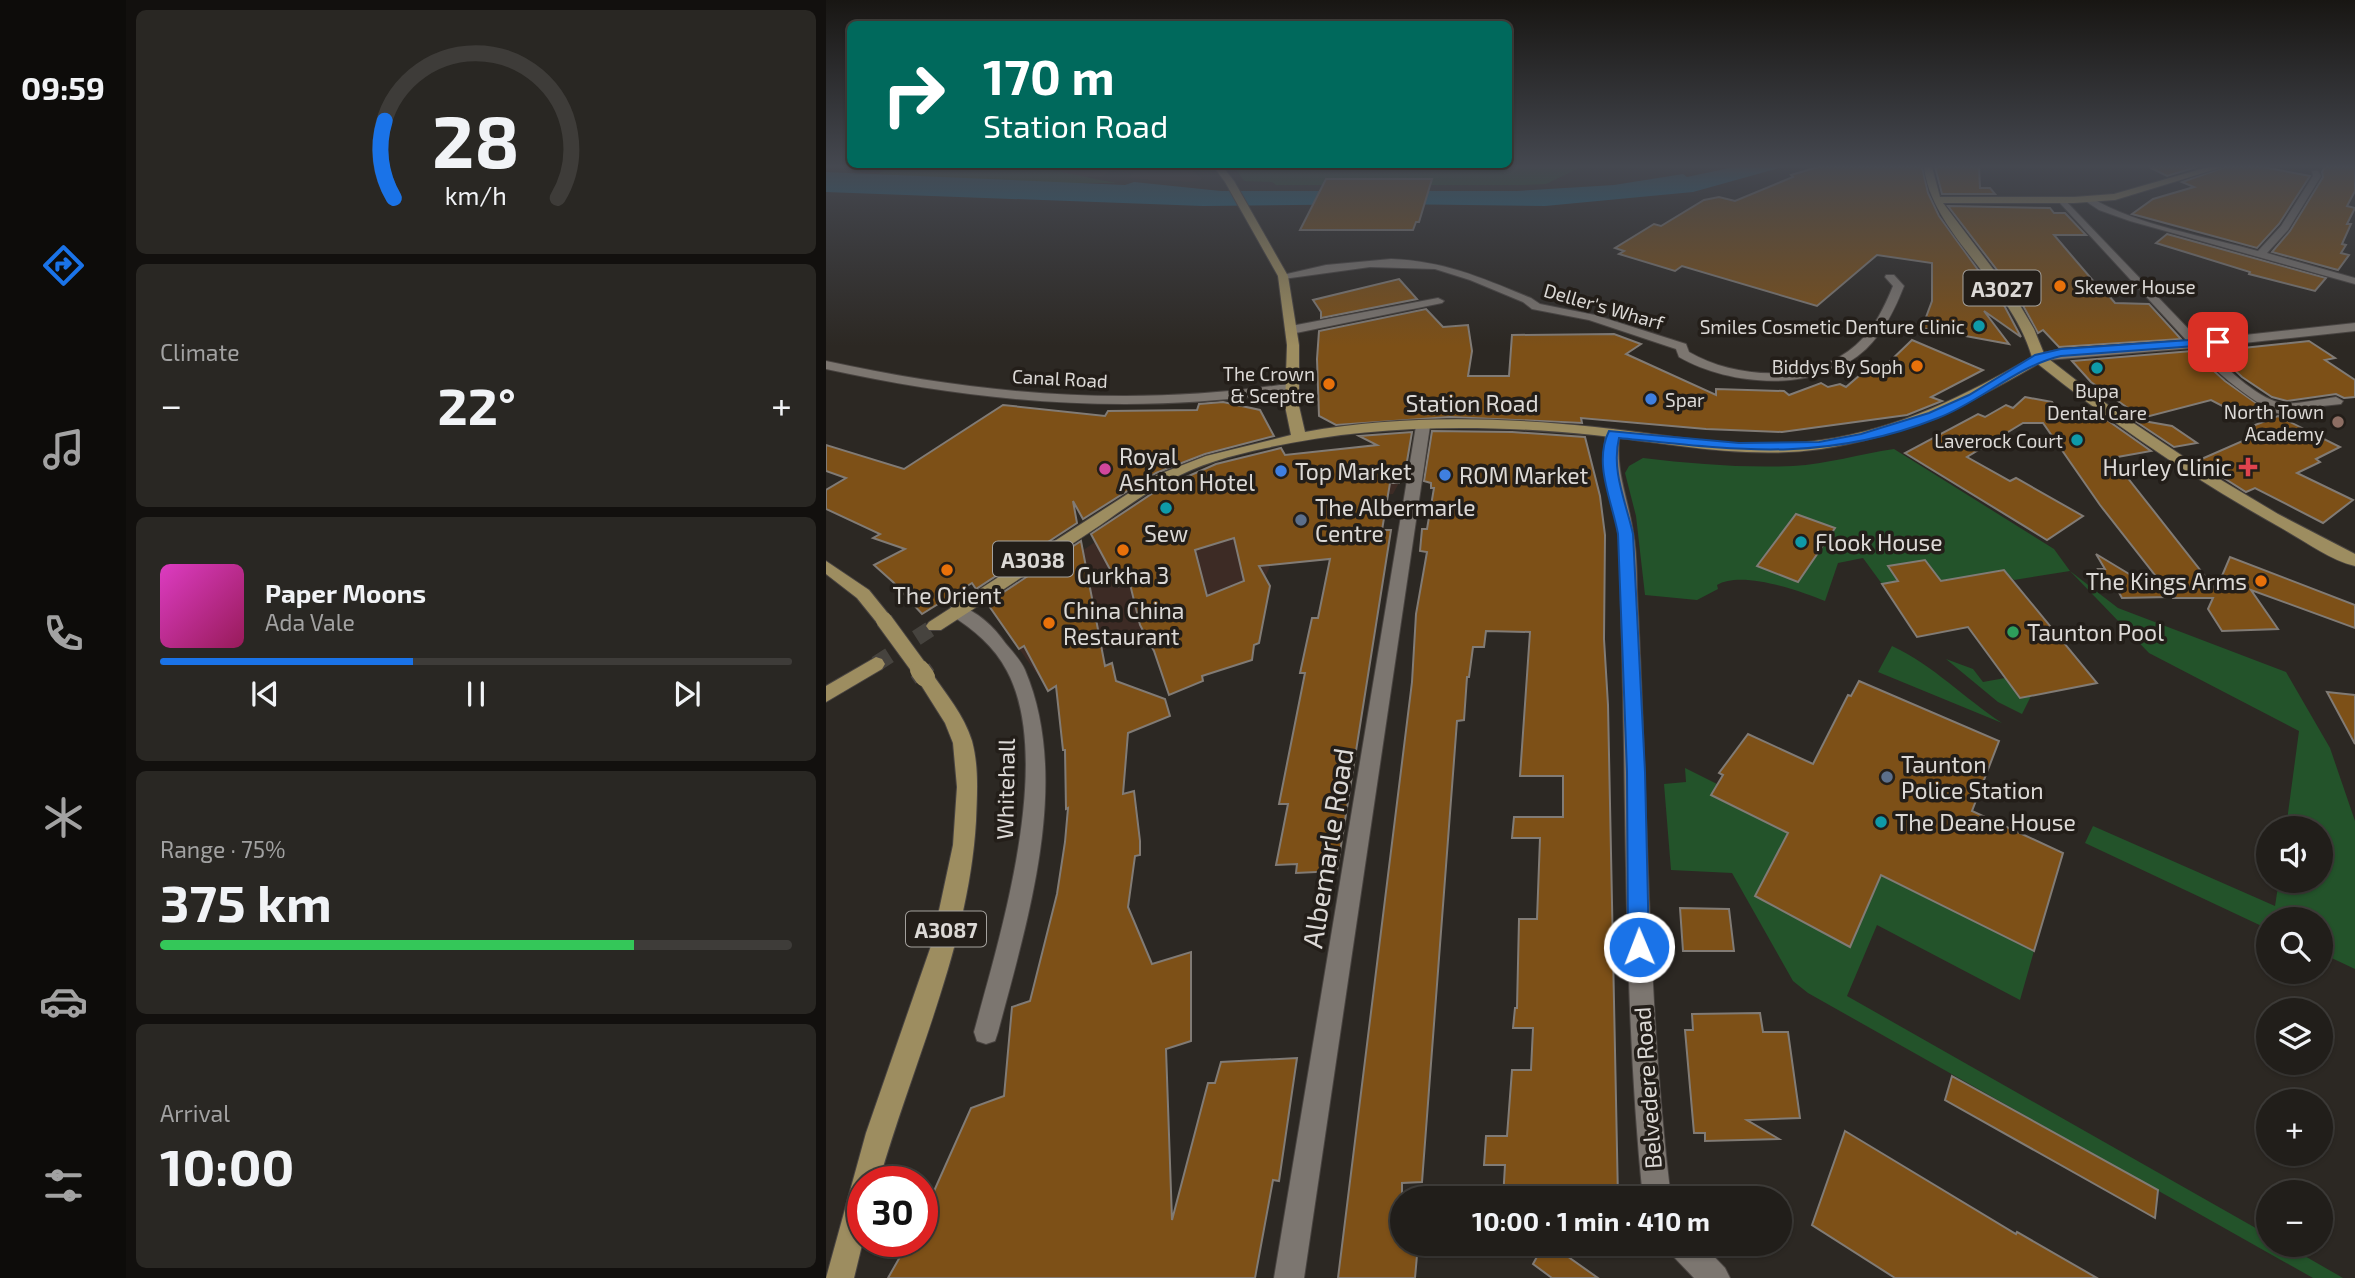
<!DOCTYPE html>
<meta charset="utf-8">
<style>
body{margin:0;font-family:"Exo 2",sans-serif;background:#292723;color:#f1f3f6;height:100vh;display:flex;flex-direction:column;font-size:26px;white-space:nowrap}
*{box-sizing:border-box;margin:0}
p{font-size:23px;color:#a2a2a2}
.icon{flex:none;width:38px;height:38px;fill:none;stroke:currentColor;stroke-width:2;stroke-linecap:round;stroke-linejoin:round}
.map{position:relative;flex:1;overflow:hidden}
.details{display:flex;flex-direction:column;gap:10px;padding:10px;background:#12100e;width:700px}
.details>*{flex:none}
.guide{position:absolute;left:21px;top:21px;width:665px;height:147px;border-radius:10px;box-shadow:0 2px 5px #0004,0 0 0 2px #3e3c39;background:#00695c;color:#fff;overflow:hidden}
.fabs{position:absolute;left:1430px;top:816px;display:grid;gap:14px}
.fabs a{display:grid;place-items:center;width:77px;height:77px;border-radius:50%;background:#211e1a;box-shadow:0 2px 5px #0004,0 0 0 2px #3e3c39;font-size:35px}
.speed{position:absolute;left:21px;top:1166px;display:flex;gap:14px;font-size:35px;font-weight:700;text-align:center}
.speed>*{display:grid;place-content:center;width:91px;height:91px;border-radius:50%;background:#211e1a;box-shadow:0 2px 5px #0004,0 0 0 2px #3e3c39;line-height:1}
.speed .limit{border:10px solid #d22;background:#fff;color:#111}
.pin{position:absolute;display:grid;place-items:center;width:60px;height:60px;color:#fff;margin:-30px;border-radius:14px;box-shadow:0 4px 10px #0006}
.me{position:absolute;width:77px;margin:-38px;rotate:359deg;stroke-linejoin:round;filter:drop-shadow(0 0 5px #0008)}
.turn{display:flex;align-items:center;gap:24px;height:147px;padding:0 21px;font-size:32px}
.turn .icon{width:91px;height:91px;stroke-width:2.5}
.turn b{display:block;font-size:49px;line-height:60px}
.big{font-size:52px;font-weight:700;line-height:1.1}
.details .widget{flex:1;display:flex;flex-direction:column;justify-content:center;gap:10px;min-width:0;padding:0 24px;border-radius:10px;background:#292723}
.details .dial{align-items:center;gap:0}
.dial svg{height:182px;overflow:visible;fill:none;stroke:#3e3c39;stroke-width:7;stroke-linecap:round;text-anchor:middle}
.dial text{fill:#f1f3f6;stroke:none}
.song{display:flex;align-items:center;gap:21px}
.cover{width:84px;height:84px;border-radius:10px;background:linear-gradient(135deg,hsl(310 70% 55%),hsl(330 70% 35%))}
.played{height:7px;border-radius:4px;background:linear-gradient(90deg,#1a73e8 40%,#3e3c39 40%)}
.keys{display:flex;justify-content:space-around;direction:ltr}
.heat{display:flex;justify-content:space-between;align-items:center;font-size:38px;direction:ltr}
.charge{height:10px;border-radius:5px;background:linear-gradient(90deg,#34c759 75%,#3e3c39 0)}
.trip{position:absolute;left:564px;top:1186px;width:402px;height:70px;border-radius:35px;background:#211e1a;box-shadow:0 2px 5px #0004,0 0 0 2px #3e3c39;font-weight:700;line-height:70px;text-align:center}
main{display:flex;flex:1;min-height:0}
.tab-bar{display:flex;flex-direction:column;width:126px;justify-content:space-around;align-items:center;background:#0d0c0a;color:#a2a2a2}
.tab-bar .icon{width:49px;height:49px}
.tab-bar .active{color:#1a73e8}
.tab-bar b{font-size:32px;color:#f1f3f6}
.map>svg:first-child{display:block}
</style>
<main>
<nav class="tab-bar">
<b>09:59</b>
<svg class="icon active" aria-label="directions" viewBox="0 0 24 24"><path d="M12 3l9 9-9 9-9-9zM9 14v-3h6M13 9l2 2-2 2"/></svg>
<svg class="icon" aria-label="music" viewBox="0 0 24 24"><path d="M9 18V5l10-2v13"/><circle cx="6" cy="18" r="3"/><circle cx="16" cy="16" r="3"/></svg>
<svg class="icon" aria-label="phone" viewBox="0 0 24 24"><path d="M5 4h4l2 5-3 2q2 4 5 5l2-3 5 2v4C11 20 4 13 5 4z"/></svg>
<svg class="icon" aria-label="climate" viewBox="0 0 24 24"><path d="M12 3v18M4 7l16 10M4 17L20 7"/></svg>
<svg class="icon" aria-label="car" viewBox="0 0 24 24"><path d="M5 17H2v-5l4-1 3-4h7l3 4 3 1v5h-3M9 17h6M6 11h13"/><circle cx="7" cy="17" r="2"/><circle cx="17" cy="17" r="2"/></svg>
<svg class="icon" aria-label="filters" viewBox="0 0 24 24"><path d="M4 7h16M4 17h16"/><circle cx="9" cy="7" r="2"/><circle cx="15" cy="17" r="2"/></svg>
</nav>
<section class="details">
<div class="widget dial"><svg viewBox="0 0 100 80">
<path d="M14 69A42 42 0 1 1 86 69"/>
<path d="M14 69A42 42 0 0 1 10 35" stroke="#1a73e8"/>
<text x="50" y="56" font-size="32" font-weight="700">28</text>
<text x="50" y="72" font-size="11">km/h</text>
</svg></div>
<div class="widget"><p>Climate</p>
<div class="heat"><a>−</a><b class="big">22°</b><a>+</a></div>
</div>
<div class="widget">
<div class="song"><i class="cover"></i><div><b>Paper Moons</b><p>Ada Vale</p></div></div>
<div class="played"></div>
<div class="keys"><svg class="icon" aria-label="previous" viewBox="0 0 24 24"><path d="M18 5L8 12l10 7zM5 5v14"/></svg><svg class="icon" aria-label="pause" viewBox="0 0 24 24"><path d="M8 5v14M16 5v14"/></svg><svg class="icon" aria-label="next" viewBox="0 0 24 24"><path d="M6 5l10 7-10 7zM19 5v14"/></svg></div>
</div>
<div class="widget"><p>Range · 75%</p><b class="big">375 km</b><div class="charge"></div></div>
<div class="widget"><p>Arrival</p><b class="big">10:00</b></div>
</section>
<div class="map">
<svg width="1529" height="1278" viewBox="0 0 1529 1278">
<rect width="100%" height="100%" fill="#2c2823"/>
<g fill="#3d2b25">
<path d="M199,167H361L376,179L365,182L302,178L308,172L283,171L275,177L254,176Z"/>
<path d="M579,442L573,483L567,494L446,506L439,566H444L439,578L401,588L216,681L168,613L293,525L452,457Z"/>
</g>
<g fill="#23532a" fill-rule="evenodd">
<path d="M63,167C108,167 154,165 200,167C231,169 260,178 291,183H220L52,174Z"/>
<path d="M408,167H755L720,184L698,185H450L446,182L418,181Z"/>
<path d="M1068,449L1228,549L1244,571L1292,608L1460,672L1504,748L1529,821V969L1495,953L1494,919H1442V929L1259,843L1267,826L1449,906L1453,880H1494V828H1460L1473,731L1323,653L1244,571L1188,580L1177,570L1115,581L1099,560L1062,566L1072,581L1056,584L1037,558L1012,563L999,601C974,591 916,570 891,585L892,589L871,600L819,595L810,516L799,473L803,466L817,458C867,464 917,468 967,466C1001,464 1034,454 1068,449ZM970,514L1009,528L972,582L931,566Z"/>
<path d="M1066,646C1107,665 1138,698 1176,723L1052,672Z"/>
<path d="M1120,659L1147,669L1157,682L1179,678L1194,698L1205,696L1196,714L1172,702Z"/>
<path d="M859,768L891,784L885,795L962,833L1024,946L1055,875L1208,951L1194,1000L1051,925L1021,996L1442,1235V1244H1458L1517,1278H1487L982,993L967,981L906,873L845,870L838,784L860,782Z"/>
</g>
<path fill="#1a6e8f" d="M908,167H957L867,192L719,206L562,204L377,206L0,192V172L299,185L308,182L395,191H691L788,185L857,174L861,177Z"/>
<g fill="#7d5017" stroke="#817b75" stroke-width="2" fill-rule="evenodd">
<path d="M992,167H1096L1102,193L1113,216L1179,307L1195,337L1158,311L1183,344L1096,328L1106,301V263L1051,255L991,306L856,266L849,271L793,254L798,251L789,248L828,224L835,226L878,200L893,197L909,201L967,177L965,175Z"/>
<path d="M1109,167H1153L1154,188H1164L1169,194H1116Z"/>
<path d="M1323,167H1371L1341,176Z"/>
<path d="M1399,167H1437L1484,176L1453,224L1431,248L1306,214L1327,199L1368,187L1356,182Z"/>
<path d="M1499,167H1529V191L1521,206L1529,208L1521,224H1525L1516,244L1520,245L1515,253L1523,255L1512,270L1446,252L1464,231L1497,177L1496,172Z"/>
<path d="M500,179H606L593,222H590L587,230H474Z"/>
<path d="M1122,206L1224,208L1228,213H1239L1260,235H1228L1269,283H1272L1289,303L1323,304L1355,339L1233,347L1217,330L1212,333L1194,300Z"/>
<path d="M1341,234L1500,278L1489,291L1423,274L1424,272L1330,243Z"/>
<path d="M573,279L591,299L495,318V312L487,300Z"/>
<path d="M600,309L617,327L642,325L646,351L642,376H683L686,335L788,334L815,344L800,354L890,395V389L958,391L963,395L995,383L1002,387L1014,384L1020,387L1048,363L1058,367L1086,340L1157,370L1105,397L1116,401L1081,415L956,432L880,429L755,418L756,423L624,417L510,425L493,416L491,359L493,331Z"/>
<path d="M1483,341L1509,358L1499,360L1529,380V397L1518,398L1510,394L1461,401L1446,397L1416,377L1388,351Z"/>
<path d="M1366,351L1399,381L1437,408L1408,412L1385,400L1316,418L1265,382L1246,361Z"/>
<path d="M1199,397L1226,402L1240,421L1281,420L1325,451L1286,458L1390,590L1404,557L1529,605V628L1425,590L1452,629L1396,631L1382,609L1387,598H1347L1274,505L1217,423H1197L1141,457L1184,481L1190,478L1257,516L1221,540L1079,453L1152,414L1159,417L1180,405L1187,408Z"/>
<path d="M397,402L434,410L448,436L379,454L330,473L257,519L247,501L251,523L150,589L146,583L96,614L67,582L48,565L79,549L47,538L54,534L0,509V490L20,478L0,471V445L78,469L177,405L279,416L282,411L371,410L373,404Z"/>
<path d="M1452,416L1514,447L1490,459L1494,462L1471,473L1527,500L1497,523L1429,488L1420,492L1371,461L1435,433L1424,427Z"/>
<path d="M1306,419L1346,426L1371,443L1348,447Z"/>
<path d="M606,431L686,432L759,437L774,496L779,535L778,639L782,705L792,1199H677L679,1165H658L660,1136H681L686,1070H705L707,1028H687L689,1008H691L693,919H711L714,838H686L688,817H737V776H694L704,632L660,631L658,647H647L643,677H641L638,720L631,721L596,1182L576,1183V1244H592L589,1278H512L586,682L590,614L601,552L594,551L596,529H601L608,488H605V483L598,481Z"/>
<path d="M586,432L578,479H573V483H564L556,530H565L511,871L470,873L471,864L450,865L462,804H453L479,673H474L486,618H492L504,559L433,566L444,586L433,643L428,645L426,660L376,676L377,681L343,695L328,651L314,625L303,580L293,586L265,534L333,489L390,464L455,448L459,455L551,445L533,436ZM408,538L418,581L381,596L369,550Z"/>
<path d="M970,514L1009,528L972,582L931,566Z"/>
<path d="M255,541L279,666L286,663L290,681L339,699L344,716L302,733L297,794L308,791L314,841V855L309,856L302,907L326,964L365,952V1041L340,1049L346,1220L382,1083H389L395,1062L471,1058L453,1181L447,1180L429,1278H62L83,1241H96V1218L145,1108L178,1096L186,1007L204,1001L231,894L239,842L242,808L240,809L239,750H237L230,686L222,691L198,646L193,649L161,603Z"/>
<path d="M1270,554L1328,589L1342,597L1296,598L1291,589L1284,590L1272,569H1279Z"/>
<path d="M1099,560L1115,581L1178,570L1271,683L1194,698L1142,627L1091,637L1056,584L1072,581L1062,566Z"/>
<path d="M1033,681L1173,741L1146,811L1237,853L1208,951L1055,875L1024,947L929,896L962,833L885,795L897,775L893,773L922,734L987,764L1022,695L1025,696Z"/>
<path d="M1501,692L1529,695V744Z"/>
<path d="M854,908L903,909L908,951H857Z"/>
<path d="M934,1013L937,1032H962L974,1118L921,1120L953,1139L879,1141V1133H868L859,1030H867L866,1014Z"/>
<path d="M1126,1076L1332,1190L1329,1218L1119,1100Z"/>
<path d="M1019,1131L1190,1234L1191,1232L1271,1278H1069L986,1225Z"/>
<path d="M718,1244H724L772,1278H726L707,1264Z"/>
</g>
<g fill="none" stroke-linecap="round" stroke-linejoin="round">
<path stroke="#46433e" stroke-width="16" stroke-dasharray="16 8" stroke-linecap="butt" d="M50,664L109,626"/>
<g stroke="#494441" stroke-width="2">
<g id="minor">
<path d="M1486,171H1492L1495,176L1462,230L1441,253L1529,278V284L1304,221L1273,210L1258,200L1266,198C1310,225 1382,237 1432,251L1455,226L1487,176Z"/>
<path d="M1236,197L1373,340L1529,323V331L1380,347C1396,364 1430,398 1455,403C1468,405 1496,399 1510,397L1517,401L1515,404L1468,409L1474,414L1472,417C1445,422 1385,367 1367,348L1209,361V355L1235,349L1361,341L1233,202L1231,200Z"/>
<path d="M565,259C619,261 656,278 705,298L714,304L769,315L860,344L863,352C911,380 987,383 1030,345C1048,329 1058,308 1067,286L1059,277L1060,275H1068L1078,286C1069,309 1058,332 1040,349C993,393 905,387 853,357L850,349L763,320L706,309L697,302L644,280L609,269L544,267L457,279L452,276L500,265Z"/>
<path d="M612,298L618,301L616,303L465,334L459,330L465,326Z"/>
<path d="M0,361C155,395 310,408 467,383L473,387L467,391C310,416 155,403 0,369Z"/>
<path d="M597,422L604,426L478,1278H448L590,426Z"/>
<path d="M787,429L794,433C788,469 802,497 807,532C812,557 810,585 812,611C822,807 821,1004 845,1199H817C797,1004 801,807 795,611C794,585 796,558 792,532C787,497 774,468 780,433Z"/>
<path d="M131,605C152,611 168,627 180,644C187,652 195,661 199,670C246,781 201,922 172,1032L169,1041L160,1044L151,1041L148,1032C173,939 229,761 181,671C168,646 148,630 125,615L123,611L125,607Z"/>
<path d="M841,1244H876L899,1268L904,1278H868L845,1254Z"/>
</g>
</g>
<g stroke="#494441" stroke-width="2">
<g id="primary">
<path d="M388,167H397L408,181L462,276L473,345V406L479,432C573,415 674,417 769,427C845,435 920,452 996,440C1073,429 1140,395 1206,357C1185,284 1106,234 1098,167H1106L1114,197H1248L1288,194L1382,167H1397L1289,200L1248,203H1117L1192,302L1208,329L1219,356L1291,412L1370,465L1452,514L1529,554V566C1504,560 1480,542 1457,529C1371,481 1289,426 1212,364C1144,404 1075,437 995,449C919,460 843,443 768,435C659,424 547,424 440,448C407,455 370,465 341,482C315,495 291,514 267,530C216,564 166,597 115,630H103L100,626L103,622L331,475L380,456L465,435L459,406L461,345L452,276L399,182Z"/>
<path d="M0,561L43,590L64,616L67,620L64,624H52L31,598L0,574Z"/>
<path d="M50,657L56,659L59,664L56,669L0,702V686Z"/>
<path d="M99,670L105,672C120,694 138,715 146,741C153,767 151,794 150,821C143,945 87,1062 53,1181H37V1241L28,1278H0L40,1133L106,943L127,845L131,787L127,743L119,723L90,677L93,672Z"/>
</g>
</g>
<use href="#minor" fill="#7c7670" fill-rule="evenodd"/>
<use href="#primary" fill="#9d8d60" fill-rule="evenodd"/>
<g stroke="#494441" stroke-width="18" stroke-linecap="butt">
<path id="primary-bridge-far1" d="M58,620L96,672"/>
</g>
<g stroke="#494441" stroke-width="23" stroke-linecap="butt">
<path id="primary-bridge" d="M94,670L99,677"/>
</g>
<use href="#primary-bridge-far1" stroke="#9d8d60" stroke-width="16"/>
<use href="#primary-bridge" stroke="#9d8d60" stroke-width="20"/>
</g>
<linearGradient id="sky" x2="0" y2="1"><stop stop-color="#181613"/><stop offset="0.48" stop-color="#454850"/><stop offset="1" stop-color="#454850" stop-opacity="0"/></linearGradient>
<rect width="1529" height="346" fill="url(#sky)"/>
<path fill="#1a73e8" stroke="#114b97" stroke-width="2" d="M1392,338L1398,342L1396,344L1235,356C1191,366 1154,402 1112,418C999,463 909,450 793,438C785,471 800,502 807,534L819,772L823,947L820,955L813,958L805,955L802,947L801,772L792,534C786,501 767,463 783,431L913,443L993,442L1035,434L1103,413L1143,395L1209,355L1235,349Z"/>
<g fill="#e8710a" stroke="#231e19" stroke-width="2.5">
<circle cx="1234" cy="286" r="7"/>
<circle cx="1091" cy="366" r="7"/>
<circle cx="503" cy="384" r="7"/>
<circle cx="297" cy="550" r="7"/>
<circle cx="121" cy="570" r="7"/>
<circle cx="1435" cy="581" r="7"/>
<circle cx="223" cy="623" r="7"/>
</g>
<g fill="#0f9aa8" stroke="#231e19" stroke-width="2.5">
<circle cx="1153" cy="326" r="7"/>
<circle cx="1271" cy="368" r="7"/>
<circle cx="1251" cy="440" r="7"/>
<circle cx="340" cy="508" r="7"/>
<circle cx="975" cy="542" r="7"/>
<circle cx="1055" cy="822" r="7"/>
</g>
<g fill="#3f7fe0" stroke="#231e19" stroke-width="2.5">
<circle cx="825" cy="399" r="7"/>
<circle cx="455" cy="471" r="7"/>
<circle cx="619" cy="475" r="7"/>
</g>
<circle fill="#8d6e63" stroke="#231e19" stroke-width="2.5" cx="1512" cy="422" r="7"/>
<path fill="#e0444e" stroke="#231e19" stroke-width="2.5" d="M1418.5 456.5h7v7h7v7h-7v7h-7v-7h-7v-7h7z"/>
<circle fill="#d1479c" stroke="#231e19" stroke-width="2.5" cx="279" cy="469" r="7"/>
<g fill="#5c6f8a" stroke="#231e19" stroke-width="2.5">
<circle cx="475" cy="520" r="7"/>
<circle cx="1061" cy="777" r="7"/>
</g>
<circle fill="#2e9e5b" stroke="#231e19" stroke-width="2.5" cx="1187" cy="632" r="7"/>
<g text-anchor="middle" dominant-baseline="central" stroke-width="7" stroke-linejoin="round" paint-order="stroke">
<g font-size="19" fill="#dcd9d6" stroke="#231e19" text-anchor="end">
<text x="1248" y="286" text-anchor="start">Skewer House</text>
<text x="1139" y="326">Smiles Cosmetic Denture Clinic</text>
<text x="1077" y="366">Biddys By Soph</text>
<text x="489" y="373">The Crown<tspan x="489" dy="22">&amp; Sceptre</tspan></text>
<text x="1271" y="390" text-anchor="middle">Bupa<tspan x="1271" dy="22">Dental Care</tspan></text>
<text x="839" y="399" text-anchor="start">Spar</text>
<text x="1498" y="411">North Town<tspan x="1498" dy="22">Academy</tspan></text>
<text x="1237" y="440">Laverock Court</text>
</g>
<g font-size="19" fill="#dcd9d6" stroke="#231e19">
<text transform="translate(778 306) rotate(16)">Deller's Wharf</text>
<text transform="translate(234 378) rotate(3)">Canal Road</text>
</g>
<g fill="#231e19" stroke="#a4a19d" stroke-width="2">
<rect x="1137.5" y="270.5" width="77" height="35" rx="5"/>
<rect x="167" y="541.5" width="80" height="35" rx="5"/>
<rect x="80" y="911.5" width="80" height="35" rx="5"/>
</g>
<g font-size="21" font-weight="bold" fill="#dcd9d6">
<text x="1176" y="288">A3027</text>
<text x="207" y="559">A3038</text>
<text x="120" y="929">A3087</text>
</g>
<g font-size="23" fill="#dcd9d6" stroke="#231e19">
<text x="646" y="403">Station Road</text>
<text transform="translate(179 789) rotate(-89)">Whitehall</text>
<text transform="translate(821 1088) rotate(-94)">Belvedere Road</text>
</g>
<g font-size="23" fill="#dcd9d6" stroke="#231e19" text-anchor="start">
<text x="293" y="456">Royal<tspan x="293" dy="26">Ashton Hotel</tspan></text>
<text x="1406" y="467" text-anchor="end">Hurley Clinic</text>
<text x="469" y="471">Top Market</text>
<text x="633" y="475">ROM Market</text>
<text x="489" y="507">The Albermarle<tspan x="489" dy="26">Centre</tspan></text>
<text x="340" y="533" text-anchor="middle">Sew</text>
<text x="989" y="542">Flook House</text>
<text x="297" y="575" text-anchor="middle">Gurkha 3</text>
<text x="1421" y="581" text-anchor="end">The Kings Arms</text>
<text x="121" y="595" text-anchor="middle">The Orient</text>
<text x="237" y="610">China China<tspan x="237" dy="26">Restaurant</tspan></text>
<text x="1201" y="632">Taunton Pool</text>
<text x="1075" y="764">Taunton<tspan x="1075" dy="26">Police Station</tspan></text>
<text x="1069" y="822">The Deane House</text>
</g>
<g font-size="28" fill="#dcd9d6" stroke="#231e19">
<text transform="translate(501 848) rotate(-81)">Albemarle Road</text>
</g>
</g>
</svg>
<div class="fabs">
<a><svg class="icon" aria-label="sound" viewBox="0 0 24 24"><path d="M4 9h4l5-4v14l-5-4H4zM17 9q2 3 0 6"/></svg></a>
<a><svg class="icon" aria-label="search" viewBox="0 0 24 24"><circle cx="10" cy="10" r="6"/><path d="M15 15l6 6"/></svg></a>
<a><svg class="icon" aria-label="layers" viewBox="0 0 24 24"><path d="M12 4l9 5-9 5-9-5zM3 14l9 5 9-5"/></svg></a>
<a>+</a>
<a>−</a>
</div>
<div class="speed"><div class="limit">30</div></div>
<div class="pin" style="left:1392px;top:342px;background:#d93025"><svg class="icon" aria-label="arrive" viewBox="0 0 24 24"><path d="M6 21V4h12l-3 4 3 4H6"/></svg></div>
<svg class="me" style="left:813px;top:947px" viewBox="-20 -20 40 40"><circle r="17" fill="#1a73e8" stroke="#fff" stroke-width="3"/><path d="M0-11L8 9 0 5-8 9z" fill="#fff"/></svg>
<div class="trip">10:00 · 1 min · 410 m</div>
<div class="guide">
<div class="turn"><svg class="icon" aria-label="right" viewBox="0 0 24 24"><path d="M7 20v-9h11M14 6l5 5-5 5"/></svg><div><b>170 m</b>Station Road</div></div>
</div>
</div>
</main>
